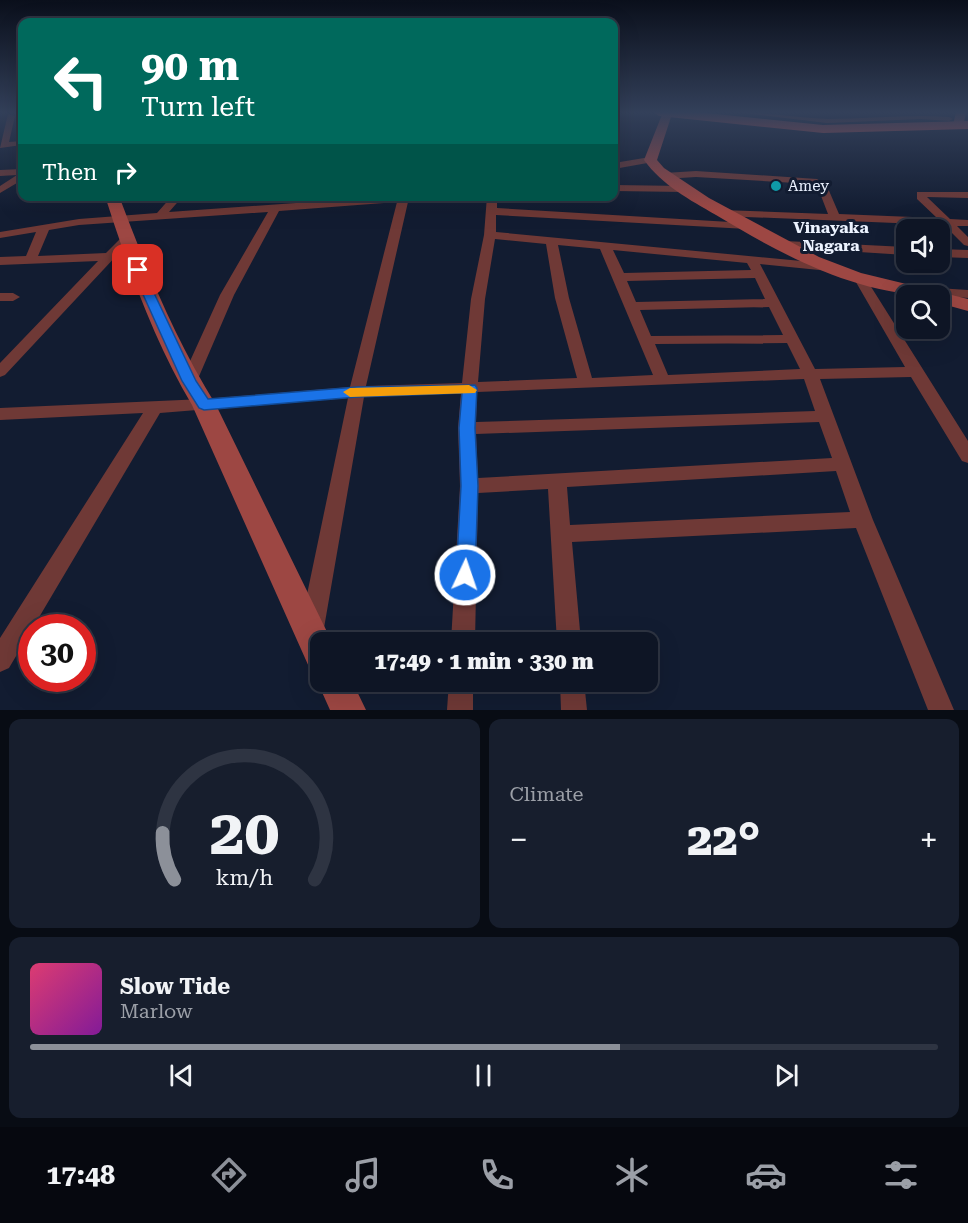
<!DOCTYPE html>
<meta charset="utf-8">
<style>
body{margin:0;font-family:"Roboto Serif",serif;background:#171e2d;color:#f1f3f6;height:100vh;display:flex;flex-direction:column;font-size:22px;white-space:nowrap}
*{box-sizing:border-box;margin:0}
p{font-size:20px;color:#9b9fa7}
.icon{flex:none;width:33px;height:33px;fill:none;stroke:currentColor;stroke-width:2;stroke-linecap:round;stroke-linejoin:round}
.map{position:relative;height:710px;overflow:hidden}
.sheet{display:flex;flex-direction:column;gap:9px;padding:9px;background:#080c14;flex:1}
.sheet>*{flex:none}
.hud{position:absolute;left:18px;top:18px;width:600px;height:183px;border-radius:12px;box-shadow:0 6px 24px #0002,0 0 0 2px #2e3442;background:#00695c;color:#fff;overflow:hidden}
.controls{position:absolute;left:896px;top:219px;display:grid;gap:12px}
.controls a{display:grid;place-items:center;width:54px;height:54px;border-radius:12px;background:#0e1525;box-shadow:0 6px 24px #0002,0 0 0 2px #2e3442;font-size:30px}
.speed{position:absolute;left:18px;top:614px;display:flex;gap:12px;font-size:30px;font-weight:700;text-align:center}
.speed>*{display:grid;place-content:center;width:78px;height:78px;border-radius:50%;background:#0e1525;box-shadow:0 6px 24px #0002,0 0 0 2px #2e3442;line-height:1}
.speed .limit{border:9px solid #d22;background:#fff;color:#111}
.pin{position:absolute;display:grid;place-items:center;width:51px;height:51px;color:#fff;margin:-26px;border-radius:12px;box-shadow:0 3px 9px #0006}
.me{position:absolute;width:66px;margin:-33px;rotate:3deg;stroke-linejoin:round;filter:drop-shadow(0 0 4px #0008)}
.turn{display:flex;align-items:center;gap:21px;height:126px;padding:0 24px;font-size:27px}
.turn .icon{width:78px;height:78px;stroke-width:2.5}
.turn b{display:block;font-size:42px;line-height:51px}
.then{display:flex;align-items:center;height:57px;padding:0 24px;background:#0003;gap:12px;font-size:22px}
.big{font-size:45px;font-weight:800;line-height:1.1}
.sheet .card{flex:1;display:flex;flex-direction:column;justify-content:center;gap:9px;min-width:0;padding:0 21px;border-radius:12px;background:#171e2d}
.sheet .dial{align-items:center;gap:0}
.dial svg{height:156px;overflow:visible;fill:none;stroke:#2e3442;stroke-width:7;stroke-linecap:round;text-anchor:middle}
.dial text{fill:#f1f3f6;stroke:none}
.song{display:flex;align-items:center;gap:18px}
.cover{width:72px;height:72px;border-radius:9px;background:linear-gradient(135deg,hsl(340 70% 55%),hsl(290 70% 35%))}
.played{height:6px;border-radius:3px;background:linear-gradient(90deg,#8c9099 65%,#2e3442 65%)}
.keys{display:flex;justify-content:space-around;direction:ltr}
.heat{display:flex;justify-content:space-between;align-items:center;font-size:33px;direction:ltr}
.sheet .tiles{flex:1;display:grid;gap:9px;grid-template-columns:1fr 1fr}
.card:last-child{grid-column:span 2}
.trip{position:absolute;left:310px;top:632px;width:348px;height:60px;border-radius:12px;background:#0e1525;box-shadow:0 6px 24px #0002,0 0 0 2px #2e3442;font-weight:800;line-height:60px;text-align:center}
.tab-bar{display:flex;height:96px;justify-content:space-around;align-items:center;background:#06080f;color:#9b9fa7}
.tab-bar .icon{width:42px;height:42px}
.tab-bar .on{color:#8c9099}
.tab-bar b{font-size:27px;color:#f1f3f6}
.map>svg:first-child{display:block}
</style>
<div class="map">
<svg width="968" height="710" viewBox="0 0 968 710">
<rect width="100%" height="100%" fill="#121c31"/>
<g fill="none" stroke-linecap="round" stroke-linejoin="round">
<g fill="#6f3936" fill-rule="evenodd">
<path d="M734,112C766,112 796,118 828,119C868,119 908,114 949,117L953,119L949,121L921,119L827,123Z"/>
<path d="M8,114L15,116L9,142L22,141V145L0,148Z"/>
<path d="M650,157L653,158V162L614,169V163Z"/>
<path d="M22,169V180L0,193V186L17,175L0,176V170Z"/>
<path d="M696,171L817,179L827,186L839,214L937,218L917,199V192H968V198L927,197L950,219L968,220V226H957L968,237V246L964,245L944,225L722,216L717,213L722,210L828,214L818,188L812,184L696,177L664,179L659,176L664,173Z"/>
<path d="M614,185L684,186L689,189L684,192L614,191Z"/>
<path d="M172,196H183L169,212L394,196H450L445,199L408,202L366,386L462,383L471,299L484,235L487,196H497V208L747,223L753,226L747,229L496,215V232L833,264L835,267L829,271L760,264L815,369L905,367L853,277L855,274H863L968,441V463L962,461L911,377L820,379L873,520L954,710H928L856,528L572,542L581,642H557L548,489L478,493L475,642H451L460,486L458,428L461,393L364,397L324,628L320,636L312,639L304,636L300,628L348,398L160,413L9,668L0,672V638L143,413L0,420V408L204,399L350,387L397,202L279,211L234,295L197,381L189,386L181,381L220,295L268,212L79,225L49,230L38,256L106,253L122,237L126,236L132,239L5,375L0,377V363L98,261L0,265V257L26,256L36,232L0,238V232L79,219L157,213ZM495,239L546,244L555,298L577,378L478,382L485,299ZM558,245L600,249L653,375L592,378L569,298ZM613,250L747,263L751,270L624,273ZM755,278L765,299L636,302L627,281ZM769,307L783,335L651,336L640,310ZM787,343L800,369L668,375L655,344ZM804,379L815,411L476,422L477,392ZM819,422L832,458L478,478L476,434ZM836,471L850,512L570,525L567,487Z"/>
<path d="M785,241L906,247V255L781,247V243Z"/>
<path d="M939,249L968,250V258L939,257Z"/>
<path d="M922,287L968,290V298L917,294L915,291Z"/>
<path d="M0,293H13L20,297L13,301H0Z"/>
<path d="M449,681H473V710H447Z"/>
<path d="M560,681H584L587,710H561Z"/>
</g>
<g fill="#9d4743" fill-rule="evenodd">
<path d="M663,112L672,114L657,160L664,168L709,198L819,257L861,273L968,299V311L939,303V296C858,296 784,256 716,215C690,200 662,185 644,160Z"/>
<path d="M956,112H966L963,127L959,128L953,125Z"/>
<path d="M105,196H119C146,268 175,339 216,405L332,642H321V681H352L366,710H330L317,681L321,671L309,667L192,405C154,341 128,268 105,196Z"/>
</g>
<path fill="#c0514d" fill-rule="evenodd" d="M653,112H697L823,125L968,121V129L823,133L659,116Z"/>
</g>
<linearGradient id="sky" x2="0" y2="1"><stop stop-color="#0a0f1b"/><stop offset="0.53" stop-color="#33405a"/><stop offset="1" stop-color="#33405a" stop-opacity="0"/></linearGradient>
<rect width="968" height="212" fill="url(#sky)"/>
<path fill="#1a73e8" stroke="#114b97" stroke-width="1.5" d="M138,266L143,270L196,381L208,399L357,387L475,385L477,388L475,428L478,486L475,575L472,581L465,584L459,581L456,575L461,486L459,428L462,393L357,397L204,410L199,408L182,381L132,270Z"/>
<path fill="#f59e0b" d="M469,385L477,390L475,393L350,397L343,392L350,388Z"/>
<circle fill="#0f9aa8" stroke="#121c31" stroke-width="2" cx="776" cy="186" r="6"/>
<g text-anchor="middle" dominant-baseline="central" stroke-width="6" stroke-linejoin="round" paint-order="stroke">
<g font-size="15" fill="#ecf3ff" stroke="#121c31" text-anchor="start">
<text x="788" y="186">Amey</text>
</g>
<g font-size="16" font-weight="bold" fill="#ecf3ff" stroke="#121c31">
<text x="831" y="227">Vinayaka<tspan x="831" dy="18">Nagara</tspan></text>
</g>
</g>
</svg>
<div class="controls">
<a><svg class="icon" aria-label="sound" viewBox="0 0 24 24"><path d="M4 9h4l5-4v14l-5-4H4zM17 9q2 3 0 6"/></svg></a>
<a><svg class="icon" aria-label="search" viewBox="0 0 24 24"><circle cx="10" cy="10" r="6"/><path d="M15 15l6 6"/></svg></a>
</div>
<div class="speed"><div class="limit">30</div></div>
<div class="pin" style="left:138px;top:270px;background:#d93025"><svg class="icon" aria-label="arrive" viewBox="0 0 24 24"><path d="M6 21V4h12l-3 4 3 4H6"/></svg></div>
<svg class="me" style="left:465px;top:575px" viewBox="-20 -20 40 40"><circle r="17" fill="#1a73e8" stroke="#fff" stroke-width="3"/><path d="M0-11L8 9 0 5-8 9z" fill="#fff"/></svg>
<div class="trip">17:49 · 1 min · 330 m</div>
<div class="hud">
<div class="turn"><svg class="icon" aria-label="left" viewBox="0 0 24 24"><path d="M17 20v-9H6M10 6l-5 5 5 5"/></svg><div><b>90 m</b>Turn left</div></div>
<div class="then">Then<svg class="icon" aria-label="right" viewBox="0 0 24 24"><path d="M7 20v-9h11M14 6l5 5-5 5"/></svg></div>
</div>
</div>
<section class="sheet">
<div class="tiles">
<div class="card dial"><svg viewBox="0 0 100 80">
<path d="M14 69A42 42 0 1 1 86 69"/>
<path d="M14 69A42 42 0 0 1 8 45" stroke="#8c9099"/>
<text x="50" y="56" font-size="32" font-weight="700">20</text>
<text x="50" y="72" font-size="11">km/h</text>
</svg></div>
<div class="card"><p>Climate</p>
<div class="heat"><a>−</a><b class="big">22°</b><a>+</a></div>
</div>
<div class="card">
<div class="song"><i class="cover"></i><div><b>Slow Tide</b><p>Marlow</p></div></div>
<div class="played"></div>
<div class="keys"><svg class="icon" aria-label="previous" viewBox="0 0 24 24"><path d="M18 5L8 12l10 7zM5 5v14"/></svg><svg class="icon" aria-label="pause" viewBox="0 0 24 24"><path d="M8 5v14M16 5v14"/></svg><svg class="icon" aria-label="next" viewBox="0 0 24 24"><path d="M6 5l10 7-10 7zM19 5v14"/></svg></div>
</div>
</div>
</section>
<nav class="tab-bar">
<b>17:48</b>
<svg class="icon on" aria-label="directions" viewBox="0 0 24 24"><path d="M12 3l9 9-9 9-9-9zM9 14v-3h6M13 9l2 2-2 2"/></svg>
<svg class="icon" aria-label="music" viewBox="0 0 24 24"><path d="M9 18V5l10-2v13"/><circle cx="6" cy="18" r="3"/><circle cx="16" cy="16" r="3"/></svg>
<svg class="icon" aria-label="phone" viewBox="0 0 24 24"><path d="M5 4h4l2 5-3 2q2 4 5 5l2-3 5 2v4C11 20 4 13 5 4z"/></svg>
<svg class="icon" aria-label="climate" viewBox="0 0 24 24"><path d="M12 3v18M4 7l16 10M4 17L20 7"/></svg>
<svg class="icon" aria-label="car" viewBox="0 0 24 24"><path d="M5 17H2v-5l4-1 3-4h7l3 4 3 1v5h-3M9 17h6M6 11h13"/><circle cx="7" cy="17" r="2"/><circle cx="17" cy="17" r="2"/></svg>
<svg class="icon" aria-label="filters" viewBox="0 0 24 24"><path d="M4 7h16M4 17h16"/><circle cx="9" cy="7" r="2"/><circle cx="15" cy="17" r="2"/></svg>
</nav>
